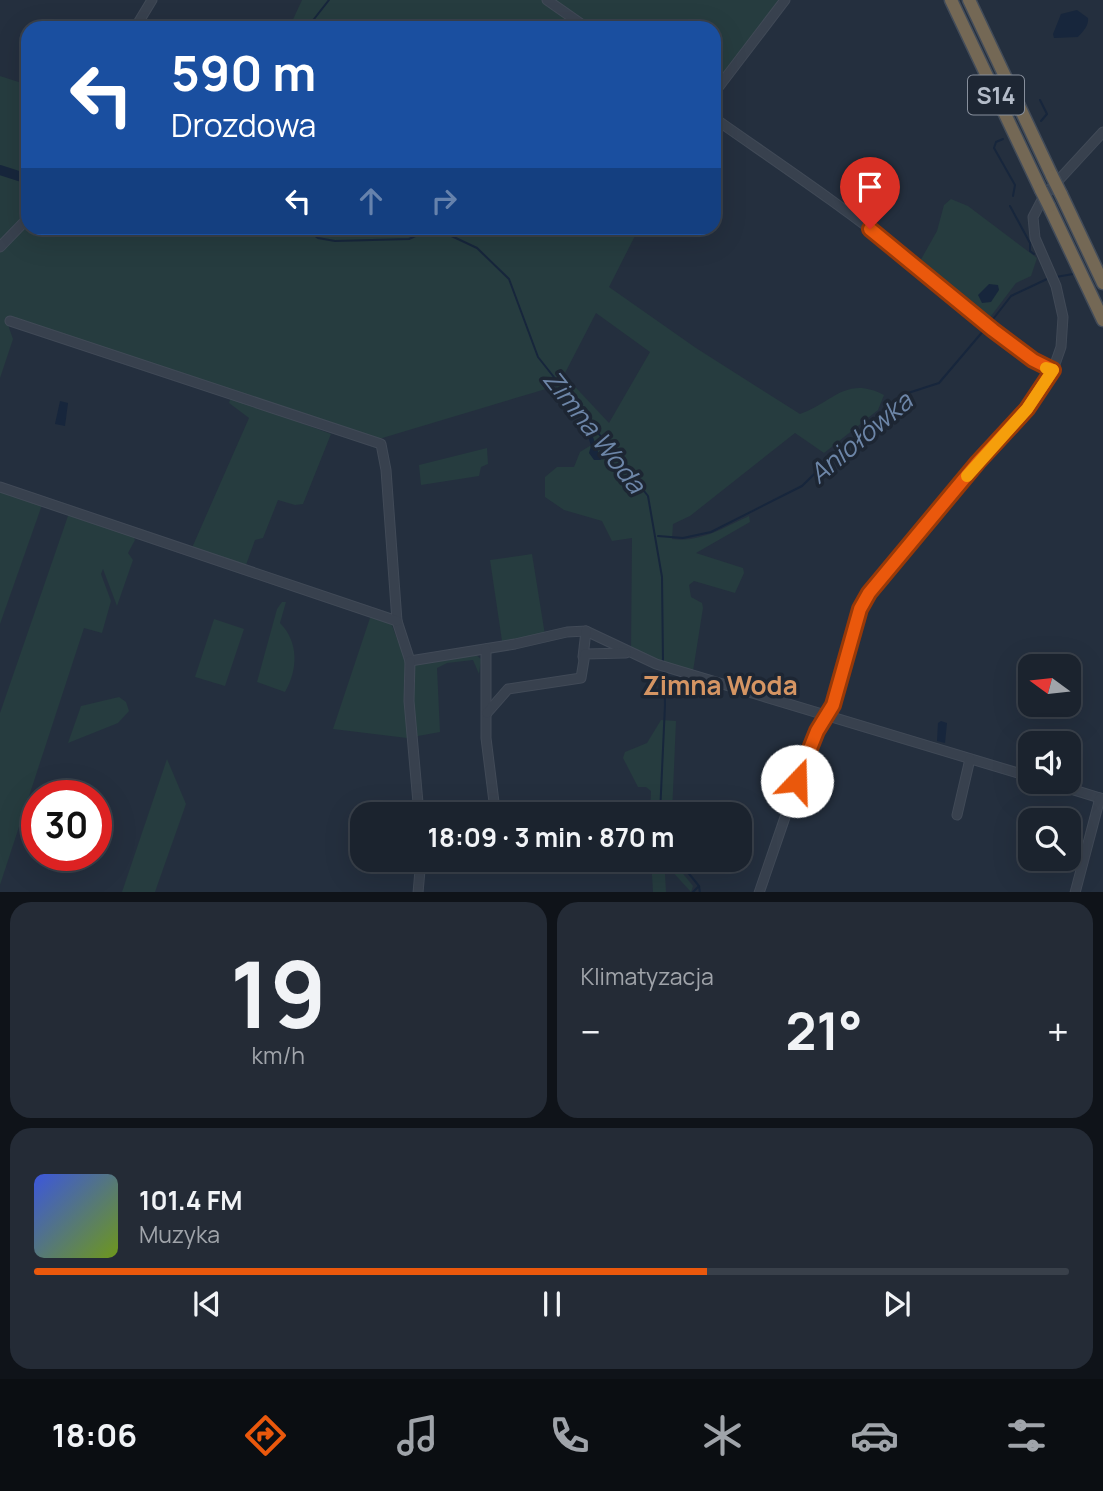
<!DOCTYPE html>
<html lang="pl">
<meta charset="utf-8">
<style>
body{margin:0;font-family:Manrope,sans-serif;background:#242b36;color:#f1f3f6;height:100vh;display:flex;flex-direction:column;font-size:26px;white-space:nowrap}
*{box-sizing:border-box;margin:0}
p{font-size:23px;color:#a0a4aa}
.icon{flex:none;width:38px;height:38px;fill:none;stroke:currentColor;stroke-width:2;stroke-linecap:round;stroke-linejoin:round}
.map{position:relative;height:892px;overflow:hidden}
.drawer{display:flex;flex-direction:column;gap:10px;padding:10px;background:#0f1319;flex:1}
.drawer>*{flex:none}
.hud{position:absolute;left:21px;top:21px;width:700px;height:214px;border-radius:21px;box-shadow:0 7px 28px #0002,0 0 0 2px #39404a;background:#1a4fa0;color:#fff;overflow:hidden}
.needle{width:46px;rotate:285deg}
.tools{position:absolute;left:1018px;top:654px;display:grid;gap:14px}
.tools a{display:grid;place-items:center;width:63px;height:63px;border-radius:14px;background:#1b232e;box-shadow:0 7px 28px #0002,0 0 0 2px #39404a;font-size:35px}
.speed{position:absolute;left:21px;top:780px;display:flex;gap:14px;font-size:35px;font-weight:700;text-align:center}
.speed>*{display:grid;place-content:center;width:91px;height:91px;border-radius:50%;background:#1b232e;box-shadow:0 7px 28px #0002,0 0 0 2px #39404a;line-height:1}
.speed .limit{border:10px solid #d22;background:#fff;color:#111}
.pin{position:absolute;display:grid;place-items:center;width:60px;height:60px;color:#fff;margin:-72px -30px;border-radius:50% 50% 50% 0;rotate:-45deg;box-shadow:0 0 7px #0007}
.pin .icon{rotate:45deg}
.me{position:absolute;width:77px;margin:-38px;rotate:21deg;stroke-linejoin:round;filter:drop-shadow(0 0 5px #0008)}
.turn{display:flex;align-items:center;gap:24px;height:147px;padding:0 35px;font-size:32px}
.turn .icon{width:91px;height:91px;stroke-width:2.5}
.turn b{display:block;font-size:49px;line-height:60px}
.lanes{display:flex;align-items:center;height:66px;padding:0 35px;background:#0003;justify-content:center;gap:35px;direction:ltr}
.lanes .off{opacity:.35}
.big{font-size:52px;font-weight:700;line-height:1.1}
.drawer .widget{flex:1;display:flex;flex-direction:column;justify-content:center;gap:10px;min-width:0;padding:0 24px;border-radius:21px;background:#242b36}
.drawer .dial{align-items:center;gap:0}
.dial b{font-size:91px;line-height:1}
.song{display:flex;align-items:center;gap:21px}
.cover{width:84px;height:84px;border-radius:10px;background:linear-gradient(135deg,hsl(230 70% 55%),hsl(80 70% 35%))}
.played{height:7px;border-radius:4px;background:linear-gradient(90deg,#ea580c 65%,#39404a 65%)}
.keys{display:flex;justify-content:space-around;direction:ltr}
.heat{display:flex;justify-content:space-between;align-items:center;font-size:38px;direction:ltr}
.drawer .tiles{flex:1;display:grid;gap:10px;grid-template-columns:1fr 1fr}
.widget:last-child{grid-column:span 2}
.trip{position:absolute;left:350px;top:802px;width:402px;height:70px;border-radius:21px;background:#1b232e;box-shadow:0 7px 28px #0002,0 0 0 2px #39404a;font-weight:700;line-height:70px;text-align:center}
.menu{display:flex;height:112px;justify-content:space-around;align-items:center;background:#0b0e12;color:#a0a4aa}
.menu .icon{width:49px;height:49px}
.menu .current{color:#ea580c}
.menu b{font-size:32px;color:#f1f3f6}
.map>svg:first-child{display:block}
</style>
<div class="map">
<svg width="1103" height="893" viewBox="0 0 1103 893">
<rect width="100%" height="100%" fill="#242f3e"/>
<g fill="#263c3f" fill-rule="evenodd">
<path d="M302,0H781L714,88V28H289Z"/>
<path d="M0,76L28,85V228H639L609,287L696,348L800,414C832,403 846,375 884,395L878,410L824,453L795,433L690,516L673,524L672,539C700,543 725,527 749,516L750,522L696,553L743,568L744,573L735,593L694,581L689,585L691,597L702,603L703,608L693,671L631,651L632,538L612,541L602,521L564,510L545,497V477L557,467H574L580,452L593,444L584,420L556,386L379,439L6,319L13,339L0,378ZM596,313L650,352L609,423L564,375Z"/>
<path d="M951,199L968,206L1037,258L1031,276L1016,283L988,320L919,263L937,231L944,205Z"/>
<path d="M231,397L331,434L303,504L295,505L278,500L263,538L255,540L246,565L240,567L191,550L249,418L229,403Z"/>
<path d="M487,448L488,464L481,467L479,476L421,485L419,465Z"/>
<path d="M0,492L42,505L0,624Z"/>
<path d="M69,513L133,536L135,540L128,553L133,560L117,606L103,569L101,574L111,601L102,633L84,628L0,885V713Z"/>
<path d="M532,554L545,635L502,641L490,560Z"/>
<path d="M282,602H286L280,623C299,642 298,670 285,692L257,682L277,609Z"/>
<path d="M373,616L391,623L405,659L413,665L476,655L481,659L479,674L473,660L447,663L437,668L440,732L407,738L333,729L370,618Z"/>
<path d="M214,619L244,629L225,686L195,677Z"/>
<path d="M119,697L126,702L129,711L118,723L68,743L81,706Z"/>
<path d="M661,720L676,721L672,814H650L651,791L646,787H638L623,758L625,752L647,743Z"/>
<path d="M167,759L186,804L155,892H122Z"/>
<path d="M651,859H671L693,886L691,892L670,869L665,874L666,892H653Z"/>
</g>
<g fill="#17263c">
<path d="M1077,10L1088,18C1089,26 1083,31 1078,37L1054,38L1053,34L1061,14Z"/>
<path d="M989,284L998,285L999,290L991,302L982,303L978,295Z"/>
<path d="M60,401L68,403L65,426L55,424Z"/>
<path d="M588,436L593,437L601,460H594L589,453L591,446Z"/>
<path d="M941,721L947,723L945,743L937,741L938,723Z"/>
</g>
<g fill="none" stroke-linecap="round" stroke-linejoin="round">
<g stroke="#17263c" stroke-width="2">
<path d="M307,28L329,0"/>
<path d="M1040,100L1047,114L1041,121"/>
<path d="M1003,139L996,142L994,148L1015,185L1013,196"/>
<path d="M1010,206L1030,243V251L1034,254"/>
<path d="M303,228L318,238L335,241L409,239L424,232H443L477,248L509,279L538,357L648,496L662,577L663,662"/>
<path d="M1056,277L1073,274"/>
<path d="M990,323L1011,296L1047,279"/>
<path d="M658,536L683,538L711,532L802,486L839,450L883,419L905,394L939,383L984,330"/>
<path d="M660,814L665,705L664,671"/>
<path d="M677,859L699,886L700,893"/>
<path d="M692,893L699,886"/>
</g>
<path stroke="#17263c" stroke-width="10" d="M0,170L28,179"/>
<g stroke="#414a57" stroke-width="11">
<g id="minor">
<path d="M547,0L587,28"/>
<path d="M135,28L152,0"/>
<path d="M714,93L785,0"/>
<path d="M714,118C778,163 844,207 905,256C946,289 1007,351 1053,370"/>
<path d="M0,247L28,218"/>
<path d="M10,321L381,444L386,470L397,621L410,661L515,644L567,632L586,631L656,664L1031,777"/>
<path d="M0,487L397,621"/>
<path d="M486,649V738L494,802"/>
<path d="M583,657L586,631"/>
<path d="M410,661L409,701L419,814"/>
<path d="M487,713L508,689L581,678L585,654L626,653"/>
<path d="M1048,782L1103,799"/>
<path d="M957,815L970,759"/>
<path d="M418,893L421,859"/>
<path d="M759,893L804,762L834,703L866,598L978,462L1027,409L1054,367L1061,347L1063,317L1056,286L1035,238L1033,217L1044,196L1103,132"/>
<path d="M1075,893L1100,798"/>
</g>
</g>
<g stroke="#434c59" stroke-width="15">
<g id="highway">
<path d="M951,0L1041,190"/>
<path d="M969,0L1052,176"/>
<path d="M1061,194L1103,283"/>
<path d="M1049,206L1103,320"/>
</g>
</g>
<use href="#minor" stroke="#38414e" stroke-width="9"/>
<use href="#highway" stroke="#746855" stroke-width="12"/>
<g stroke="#434c59" stroke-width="15" stroke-linecap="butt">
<g id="highway-bridge">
<path d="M1052,176L1061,194"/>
<path d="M1041,190L1049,206"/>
</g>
</g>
<use href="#highway-bridge" stroke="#746855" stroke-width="12"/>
</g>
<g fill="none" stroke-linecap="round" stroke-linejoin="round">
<g stroke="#983908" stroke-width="18">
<path id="route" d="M797,781L817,731L833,705L860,609L869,593L978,462L1027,409L1053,370L1033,360L993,330L870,229"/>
</g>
<use href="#route" stroke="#ea580c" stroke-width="12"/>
<path stroke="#f59e0b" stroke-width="12" d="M967,476L1027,409L1053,370L1046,368"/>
</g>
<g text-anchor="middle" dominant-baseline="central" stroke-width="7" stroke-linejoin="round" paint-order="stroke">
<rect fill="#1d2633" stroke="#878f9c" stroke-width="2" x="968" y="75.5" width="56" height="39" rx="5"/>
<g font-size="23" font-weight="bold" fill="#b4bcc9">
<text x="996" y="95">S14</text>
</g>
<g font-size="26" font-style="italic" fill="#6d86a8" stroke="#1d2633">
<text transform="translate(595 431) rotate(52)">Zimna Woda</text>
<text transform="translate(860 437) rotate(-40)">Aniołówka</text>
</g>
<g font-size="26" font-weight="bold" fill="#d59563" stroke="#1d2633">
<text x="720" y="685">Zimna Woda</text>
</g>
</g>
</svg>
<div class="tools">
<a><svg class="needle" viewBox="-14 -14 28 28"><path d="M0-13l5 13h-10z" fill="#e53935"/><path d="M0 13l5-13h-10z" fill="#a0a4aa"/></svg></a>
<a><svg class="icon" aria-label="sound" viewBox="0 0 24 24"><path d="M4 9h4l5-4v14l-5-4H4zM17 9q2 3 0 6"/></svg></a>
<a><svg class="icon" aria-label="search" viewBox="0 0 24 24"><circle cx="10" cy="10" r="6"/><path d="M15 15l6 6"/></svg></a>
</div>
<div class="speed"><div class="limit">30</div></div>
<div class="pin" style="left:870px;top:229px;background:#d93025"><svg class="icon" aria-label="arrive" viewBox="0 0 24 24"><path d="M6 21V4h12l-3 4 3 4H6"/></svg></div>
<svg class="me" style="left:797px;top:781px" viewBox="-20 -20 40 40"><circle r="19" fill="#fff"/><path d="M0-13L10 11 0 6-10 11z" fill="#ea580c"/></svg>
<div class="trip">18:09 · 3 min · 870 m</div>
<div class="hud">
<div class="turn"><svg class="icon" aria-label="left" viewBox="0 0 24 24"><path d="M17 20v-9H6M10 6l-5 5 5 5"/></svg><div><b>590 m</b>Drozdowa</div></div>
<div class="lanes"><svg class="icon" aria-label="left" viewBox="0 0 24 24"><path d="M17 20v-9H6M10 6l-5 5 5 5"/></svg><svg class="icon off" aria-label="ahead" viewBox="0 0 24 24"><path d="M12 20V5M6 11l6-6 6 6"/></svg><svg class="icon off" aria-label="right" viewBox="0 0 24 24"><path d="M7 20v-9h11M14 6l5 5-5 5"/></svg></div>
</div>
</div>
<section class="drawer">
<div class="tiles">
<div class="widget dial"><b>19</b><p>km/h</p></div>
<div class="widget"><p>Klimatyzacja</p>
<div class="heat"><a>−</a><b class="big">21°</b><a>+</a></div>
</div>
<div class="widget">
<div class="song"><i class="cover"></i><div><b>101.4 FM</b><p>Muzyka</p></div></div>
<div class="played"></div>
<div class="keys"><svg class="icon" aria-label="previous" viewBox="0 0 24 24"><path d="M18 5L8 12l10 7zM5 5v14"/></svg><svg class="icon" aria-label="pause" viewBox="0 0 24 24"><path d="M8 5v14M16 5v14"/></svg><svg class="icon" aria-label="next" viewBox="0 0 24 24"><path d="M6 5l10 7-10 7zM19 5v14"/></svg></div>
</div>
</div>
</section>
<nav class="menu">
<b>18:06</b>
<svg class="icon current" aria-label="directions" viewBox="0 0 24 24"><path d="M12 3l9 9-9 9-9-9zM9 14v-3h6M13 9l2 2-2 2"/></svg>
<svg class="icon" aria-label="music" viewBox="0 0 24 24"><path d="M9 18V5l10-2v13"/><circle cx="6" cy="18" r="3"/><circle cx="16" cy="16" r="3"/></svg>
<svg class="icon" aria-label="phone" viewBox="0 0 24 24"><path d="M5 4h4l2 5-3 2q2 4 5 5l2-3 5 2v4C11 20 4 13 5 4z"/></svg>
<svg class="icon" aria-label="climate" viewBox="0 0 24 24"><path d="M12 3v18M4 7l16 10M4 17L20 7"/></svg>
<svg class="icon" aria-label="car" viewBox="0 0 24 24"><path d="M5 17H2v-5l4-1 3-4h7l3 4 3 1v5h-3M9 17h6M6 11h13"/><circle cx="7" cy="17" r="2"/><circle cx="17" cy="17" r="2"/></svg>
<svg class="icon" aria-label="filters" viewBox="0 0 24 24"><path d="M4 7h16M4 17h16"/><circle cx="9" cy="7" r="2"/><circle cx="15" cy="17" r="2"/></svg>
</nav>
